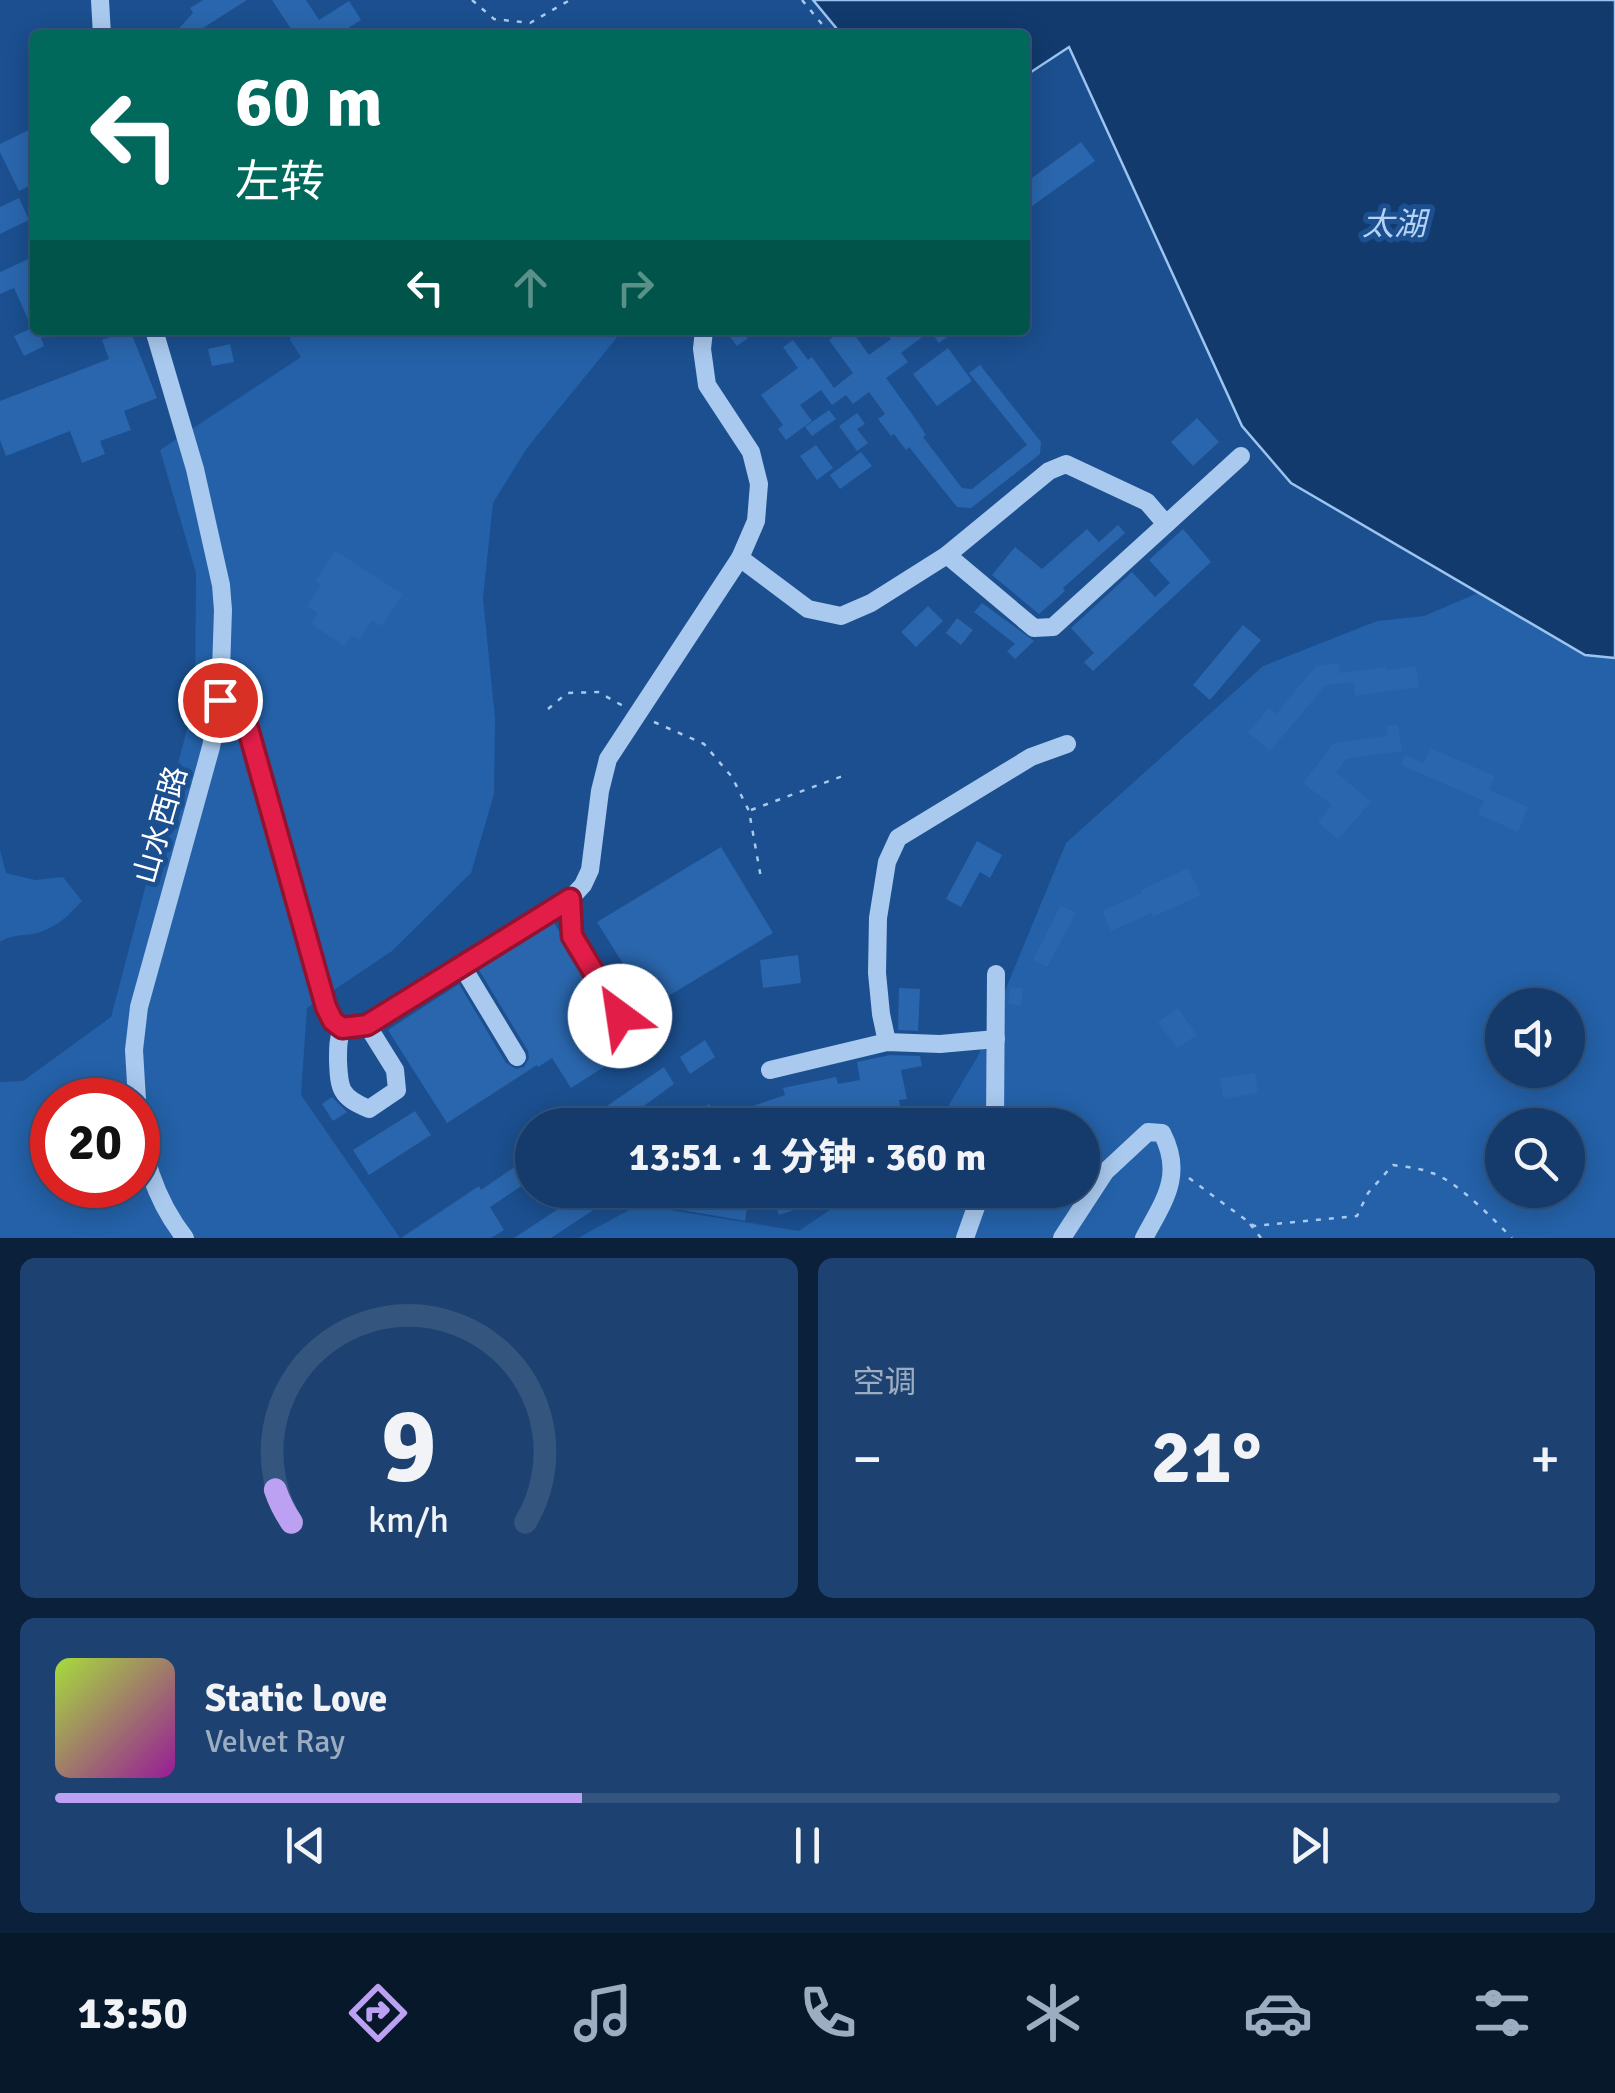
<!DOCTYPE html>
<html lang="zh">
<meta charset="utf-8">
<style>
body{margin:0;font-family:Signika,"Noto Sans SC",sans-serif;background:#1d4271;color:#f1f3f6;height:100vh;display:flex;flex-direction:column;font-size:38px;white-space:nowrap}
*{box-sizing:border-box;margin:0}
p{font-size:32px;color:#9dadc1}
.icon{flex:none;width:55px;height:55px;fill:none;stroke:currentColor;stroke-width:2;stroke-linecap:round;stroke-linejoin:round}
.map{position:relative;height:1238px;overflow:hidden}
.side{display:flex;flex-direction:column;gap:20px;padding:20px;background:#0b203b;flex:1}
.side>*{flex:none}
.banner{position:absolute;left:30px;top:30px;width:1000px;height:305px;border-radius:10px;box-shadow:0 5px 25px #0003,0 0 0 2px #33557e;background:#00695c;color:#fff;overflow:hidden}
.buttons{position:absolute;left:1485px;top:988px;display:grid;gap:20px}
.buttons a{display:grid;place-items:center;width:100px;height:100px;border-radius:50%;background:#143b6b;box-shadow:0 5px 25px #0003,0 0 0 2px #33557e;font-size:50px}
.speed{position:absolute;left:30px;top:1078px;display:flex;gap:20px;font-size:50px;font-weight:700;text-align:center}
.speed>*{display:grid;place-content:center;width:130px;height:130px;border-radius:50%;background:#143b6b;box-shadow:0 5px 25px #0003,0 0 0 2px #33557e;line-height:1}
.speed .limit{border:15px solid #d22;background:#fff;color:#111}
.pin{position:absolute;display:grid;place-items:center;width:85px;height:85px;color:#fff;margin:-42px;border:5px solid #fff;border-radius:50%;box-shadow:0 2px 10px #0007}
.me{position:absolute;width:110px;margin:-55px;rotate:329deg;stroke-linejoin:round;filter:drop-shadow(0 0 8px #0008)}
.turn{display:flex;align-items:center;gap:35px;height:210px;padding:0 40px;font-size:45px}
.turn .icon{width:130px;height:130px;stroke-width:2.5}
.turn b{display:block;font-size:70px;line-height:85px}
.lanes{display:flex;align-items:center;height:95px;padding:0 40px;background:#0003;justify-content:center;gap:50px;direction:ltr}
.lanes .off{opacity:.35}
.big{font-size:75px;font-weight:800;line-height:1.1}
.side .tile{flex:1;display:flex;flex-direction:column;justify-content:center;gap:15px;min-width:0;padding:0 35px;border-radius:15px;background:#1d4271}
.side .dial{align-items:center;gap:0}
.dial svg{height:260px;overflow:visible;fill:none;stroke:#33557e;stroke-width:7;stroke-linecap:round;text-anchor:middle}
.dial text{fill:#f1f3f6;stroke:none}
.song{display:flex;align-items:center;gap:30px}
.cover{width:120px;height:120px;border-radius:15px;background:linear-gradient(135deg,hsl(80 70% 55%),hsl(300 70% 35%))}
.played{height:10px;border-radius:5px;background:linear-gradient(90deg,#bca0f2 35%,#33557e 35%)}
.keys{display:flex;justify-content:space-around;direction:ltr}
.heat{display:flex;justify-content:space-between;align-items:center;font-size:55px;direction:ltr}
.side .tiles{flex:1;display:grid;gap:20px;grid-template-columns:1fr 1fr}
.tile:last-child{grid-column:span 2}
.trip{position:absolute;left:515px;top:1108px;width:585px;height:100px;border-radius:50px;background:#143b6b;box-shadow:0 5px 25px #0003,0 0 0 2px #33557e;font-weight:800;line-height:100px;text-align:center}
.dock{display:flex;height:160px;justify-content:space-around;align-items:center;background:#08182b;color:#9dadc1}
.dock .icon{width:70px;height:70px}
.dock .on{color:#bca0f2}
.dock b{font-size:45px;color:#f1f3f6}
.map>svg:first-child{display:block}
</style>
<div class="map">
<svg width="1615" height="1238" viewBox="0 0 1615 1238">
<rect width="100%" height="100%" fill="#1b4f8f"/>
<g fill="#2461a8" fill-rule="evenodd">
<path d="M293,330H623L527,448L493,503L483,598L495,718L494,794L471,873L392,951L307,1008L301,1095L400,1238H0V1082L23,1081L111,1017L195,699L196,573L160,450L301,357L290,340ZM52,1100H138V1185H52Z"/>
<path d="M1478,593L1585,655L1615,658V1238H578L638,1205L799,1231L859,1190H1082V1125H937L978,1056L1066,843L1263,666L1377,621L1424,616ZM1502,1005H1568V1070H1502ZM1502,1125H1568V1190H1502Z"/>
<path d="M0,850L6,873L35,880L63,877L82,901C67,917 55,929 33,934C20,936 10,935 0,942Z"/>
</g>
<path fill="#123a6d" stroke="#9cc4f0" stroke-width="2.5" d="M813,0H1615V658L1585,655L1291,483L1242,426L1069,47L1025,76V35H842Z"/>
<g fill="#2a66ad">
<path d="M203,0H247L203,28L197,35H173L193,13L190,8Z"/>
<path d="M272,0H306L319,20L349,1L361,20L337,35H295Z"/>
<path d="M35,127V183L19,191L0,152V144Z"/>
<path d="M1081,142L1095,161L1025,211V183Z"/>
<path d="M19,198L29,220L0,234V207Z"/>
<path d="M35,256V330H59L41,338L44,346L24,356L14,336L32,328L14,288L0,294V272Z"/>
<path d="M130,330L157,398L124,411L131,430L100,441L105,454L82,463L70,431L6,456L0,440V401L109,359L102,340Z"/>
<path d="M725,330H742L748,338L737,346Z"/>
<path d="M843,330H851L869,355L891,339L884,330H956L939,343L930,331L901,353L908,362L886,378L917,421L926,435L923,437L962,488L972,489L1027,445L969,373L980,365L1041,442L1040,454L971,508L957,507L909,447L906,450L894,434L891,436L878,419L885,414L869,392L853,404L846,395L832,405L821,390L800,405L812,421L786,440L778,429L783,425L761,395L798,368L783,347L793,340L808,360L812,357L834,388L853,373L829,340Z"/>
<path d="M230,344L234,362L212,366L208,349Z"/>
<path d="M948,348L972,381L937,406L913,374Z"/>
<path d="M829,410L836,419L812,436L805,427Z"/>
<path d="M857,413L865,424L857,429L868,443L857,451L839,426Z"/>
<path d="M1197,418L1219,442L1193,466L1171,442Z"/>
<path d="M816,445L833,468L817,480L800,456Z"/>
<path d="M861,452L872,466L840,489L830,475Z"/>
<path d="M1118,525L1125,533L1063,588L1065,591L1039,614L992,575L1015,547L1042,569L1087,529L1099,542Z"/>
<path d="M1183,529L1211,562L1093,671L1084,662L1094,653L1071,628L1132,572L1155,597L1170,583L1149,560Z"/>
<path d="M335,551L403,594L382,626L372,620L359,640L352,635L345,646L311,624L318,613L307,606L321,585L315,581Z"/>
<path d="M982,603L1034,641L1015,659L1007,651L1015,644L974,612Z"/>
<path d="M928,606L943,621L916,647L901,632Z"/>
<path d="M957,618L973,630L961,645L946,633Z"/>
<path d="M1243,625L1261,640L1210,700L1193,685Z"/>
<path d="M1339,663L1340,673L1386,667V670L1416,666L1419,687L1355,696L1353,682L1326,685L1270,751L1248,732L1269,708L1276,714L1316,666Z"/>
<path d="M1398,725L1402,751L1346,759L1336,772L1371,802L1338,839L1318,822L1332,805L1303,783L1334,743L1388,736L1386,726Z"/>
<path d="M1430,748L1495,776L1489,790L1528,807L1518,832L1478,814L1484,801L1401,765L1405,755L1424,763Z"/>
<path d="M977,841L1002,855L990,878L980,872L961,907L946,899Z"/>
<path d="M721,847L773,933L650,1007L597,922Z"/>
<path d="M1188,868L1201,895L1153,917L1151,913L1111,931L1102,911L1142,893L1141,890Z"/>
<path d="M1061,905L1076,913L1047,967L1033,960Z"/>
<path d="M554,923L560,932L562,942L610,1023L615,1027L622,1028L625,1034L637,1026L646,1040L571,1088L552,1058L538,1067L537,1065L447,1123L388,1030L459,984L506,1063L516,1069L524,1067L529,1058L528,1051L479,970Z"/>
<path d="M798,955L801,983L763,988L760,960Z"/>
<path d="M1010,987L1023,988L1021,1006L1008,1004Z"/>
<path d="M899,988L920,989L918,1031L898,1030Z"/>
<path d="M1178,1008L1197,1035L1177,1048L1158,1022Z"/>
<path d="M705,1040L715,1057L690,1074L680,1057Z"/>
<path d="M890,1055L920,1056L922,1066L901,1070L907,1099L899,1100L903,1125H753L747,1108L785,1095L783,1088L836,1077L838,1084L860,1080L857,1062Z"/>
<path d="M664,1067L674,1084L641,1108L615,1125H579Z"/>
<path d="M1255,1073L1258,1093L1223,1099L1220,1078Z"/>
<path d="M332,1097L347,1112L333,1121L322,1104Z"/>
<path d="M709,1104L722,1125H678Z"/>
<path d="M415,1111L431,1135L369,1175L353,1150Z"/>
<path d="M532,1155V1179L490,1207L504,1230L491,1238H401L479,1186L481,1190Z"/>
<path d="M587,1190H592L601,1205L551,1238H514Z"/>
<path d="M657,1190H676L748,1203L745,1221L654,1205Z"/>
<path d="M787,1191L794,1210L779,1215L772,1196Z"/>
</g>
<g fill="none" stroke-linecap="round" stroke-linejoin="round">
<g stroke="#a9c9ee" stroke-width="2.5" stroke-dasharray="5 8" stroke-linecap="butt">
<path d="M472,0L494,19L530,23L570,0"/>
<path d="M802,0L831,35"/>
<path d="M548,709L567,693L598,692L625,707"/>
<path d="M654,722L704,744L732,777L749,811L761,878"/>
<path d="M751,810L848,774"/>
<path d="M1189,1178L1254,1226L1357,1216L1368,1193L1393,1165C1406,1167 1420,1168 1432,1173C1457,1181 1493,1219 1512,1238"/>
<path d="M1250,1224L1261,1238"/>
</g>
<g stroke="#a9c9ee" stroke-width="18">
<path d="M100,0L102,35"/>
<path d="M947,555L1049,471L1066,464L1147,502L1166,524"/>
<path d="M740,558L808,609L841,616L871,603L947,555L1034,628L1053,627L1241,456"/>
<path d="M220,701L233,709L247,725L326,1007L333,1021L342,1028L367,1025L570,899L583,885L590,870L600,791L608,759L740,558L756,521L759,484L751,452L707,385L702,349L704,330"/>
<path d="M570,899L573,936L620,1016"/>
<path d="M462,966L517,1057"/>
<path d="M342,1028C338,1039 338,1048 338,1060C339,1089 340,1097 369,1109L397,1090L395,1070L367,1025"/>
<path d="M887,1042L881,1014L877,973L878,918L887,862L898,838L1031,757L1067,744"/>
<path d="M770,1070L887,1042L940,1044L996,1039"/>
<path d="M137,1100L134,1050L139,1007L211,747L220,701L223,610L221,585L195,469L154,330"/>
<path d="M138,1104C140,1152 155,1200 185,1238"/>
<path d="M995,1125L996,974"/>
<path d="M965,1238L982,1190"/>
<path d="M1062,1238L1105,1172L1148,1132L1162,1133C1184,1175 1164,1201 1144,1238"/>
</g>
</g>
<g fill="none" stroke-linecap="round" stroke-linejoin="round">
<g stroke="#92132f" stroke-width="25">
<path id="route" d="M220,700L233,709L247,725L326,1007L333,1021L342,1028L367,1025L570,899L572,936L620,1016"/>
</g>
<use href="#route" stroke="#e11d48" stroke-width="18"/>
</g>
<g text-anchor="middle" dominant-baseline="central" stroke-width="10" stroke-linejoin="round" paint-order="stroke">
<g font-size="30" fill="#fff" stroke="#1b4f8f">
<text transform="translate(161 825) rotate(-74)">山水西路</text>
</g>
<g font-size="32" font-style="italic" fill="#b5d3f5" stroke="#1b4f8f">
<text x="1394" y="224">太湖</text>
</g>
</g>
</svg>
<div class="buttons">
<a><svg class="icon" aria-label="sound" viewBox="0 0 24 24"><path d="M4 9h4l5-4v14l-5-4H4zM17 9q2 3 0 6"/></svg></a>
<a><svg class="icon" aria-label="search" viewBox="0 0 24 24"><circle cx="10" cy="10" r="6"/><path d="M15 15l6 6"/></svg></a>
</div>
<div class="speed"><div class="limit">20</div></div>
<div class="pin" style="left:220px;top:700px;background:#d93025"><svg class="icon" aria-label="arrive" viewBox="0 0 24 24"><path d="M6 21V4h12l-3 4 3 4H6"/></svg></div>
<svg class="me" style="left:620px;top:1016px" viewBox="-20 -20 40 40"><circle r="19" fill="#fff"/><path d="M0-13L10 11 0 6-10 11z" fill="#e11d48"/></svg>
<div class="trip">13:51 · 1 分钟 · 360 m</div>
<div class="banner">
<div class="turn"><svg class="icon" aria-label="left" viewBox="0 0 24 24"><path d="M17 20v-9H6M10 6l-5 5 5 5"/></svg><div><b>60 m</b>左转</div></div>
<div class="lanes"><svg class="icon" aria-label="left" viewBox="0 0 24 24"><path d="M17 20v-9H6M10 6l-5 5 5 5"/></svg><svg class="icon off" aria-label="ahead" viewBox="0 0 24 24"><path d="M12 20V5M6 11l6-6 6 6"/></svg><svg class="icon off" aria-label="right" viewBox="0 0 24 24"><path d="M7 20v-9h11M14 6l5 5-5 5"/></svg></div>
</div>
</div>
<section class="side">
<div class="tiles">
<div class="tile dial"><svg viewBox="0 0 100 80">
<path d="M14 69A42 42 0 1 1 86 69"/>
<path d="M14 69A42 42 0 0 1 9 59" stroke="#bca0f2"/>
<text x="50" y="56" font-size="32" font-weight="700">9</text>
<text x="50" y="72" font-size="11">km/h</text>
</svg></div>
<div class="tile"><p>空调</p>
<div class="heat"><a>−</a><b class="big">21°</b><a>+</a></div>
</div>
<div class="tile">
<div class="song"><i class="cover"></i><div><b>Static Love</b><p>Velvet Ray</p></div></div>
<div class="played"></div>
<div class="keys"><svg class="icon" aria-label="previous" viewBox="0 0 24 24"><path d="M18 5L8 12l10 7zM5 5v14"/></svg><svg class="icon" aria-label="pause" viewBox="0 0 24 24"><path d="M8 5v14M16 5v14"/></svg><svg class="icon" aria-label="next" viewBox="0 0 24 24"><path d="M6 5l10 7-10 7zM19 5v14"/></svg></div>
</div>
</div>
</section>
<nav class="dock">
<b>13:50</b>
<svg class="icon on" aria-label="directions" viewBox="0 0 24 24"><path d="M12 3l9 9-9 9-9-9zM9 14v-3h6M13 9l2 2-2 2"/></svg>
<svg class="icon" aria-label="music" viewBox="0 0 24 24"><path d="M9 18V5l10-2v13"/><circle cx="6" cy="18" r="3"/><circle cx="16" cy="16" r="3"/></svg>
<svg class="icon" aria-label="phone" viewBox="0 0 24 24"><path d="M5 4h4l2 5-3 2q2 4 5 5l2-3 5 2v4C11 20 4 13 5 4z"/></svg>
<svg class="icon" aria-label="climate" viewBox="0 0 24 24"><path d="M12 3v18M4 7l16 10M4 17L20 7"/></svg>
<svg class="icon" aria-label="car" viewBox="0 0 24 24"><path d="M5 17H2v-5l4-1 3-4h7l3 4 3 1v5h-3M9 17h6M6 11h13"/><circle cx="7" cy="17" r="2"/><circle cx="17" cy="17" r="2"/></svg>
<svg class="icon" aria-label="filters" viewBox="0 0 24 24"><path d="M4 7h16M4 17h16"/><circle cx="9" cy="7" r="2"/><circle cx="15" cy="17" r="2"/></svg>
</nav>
